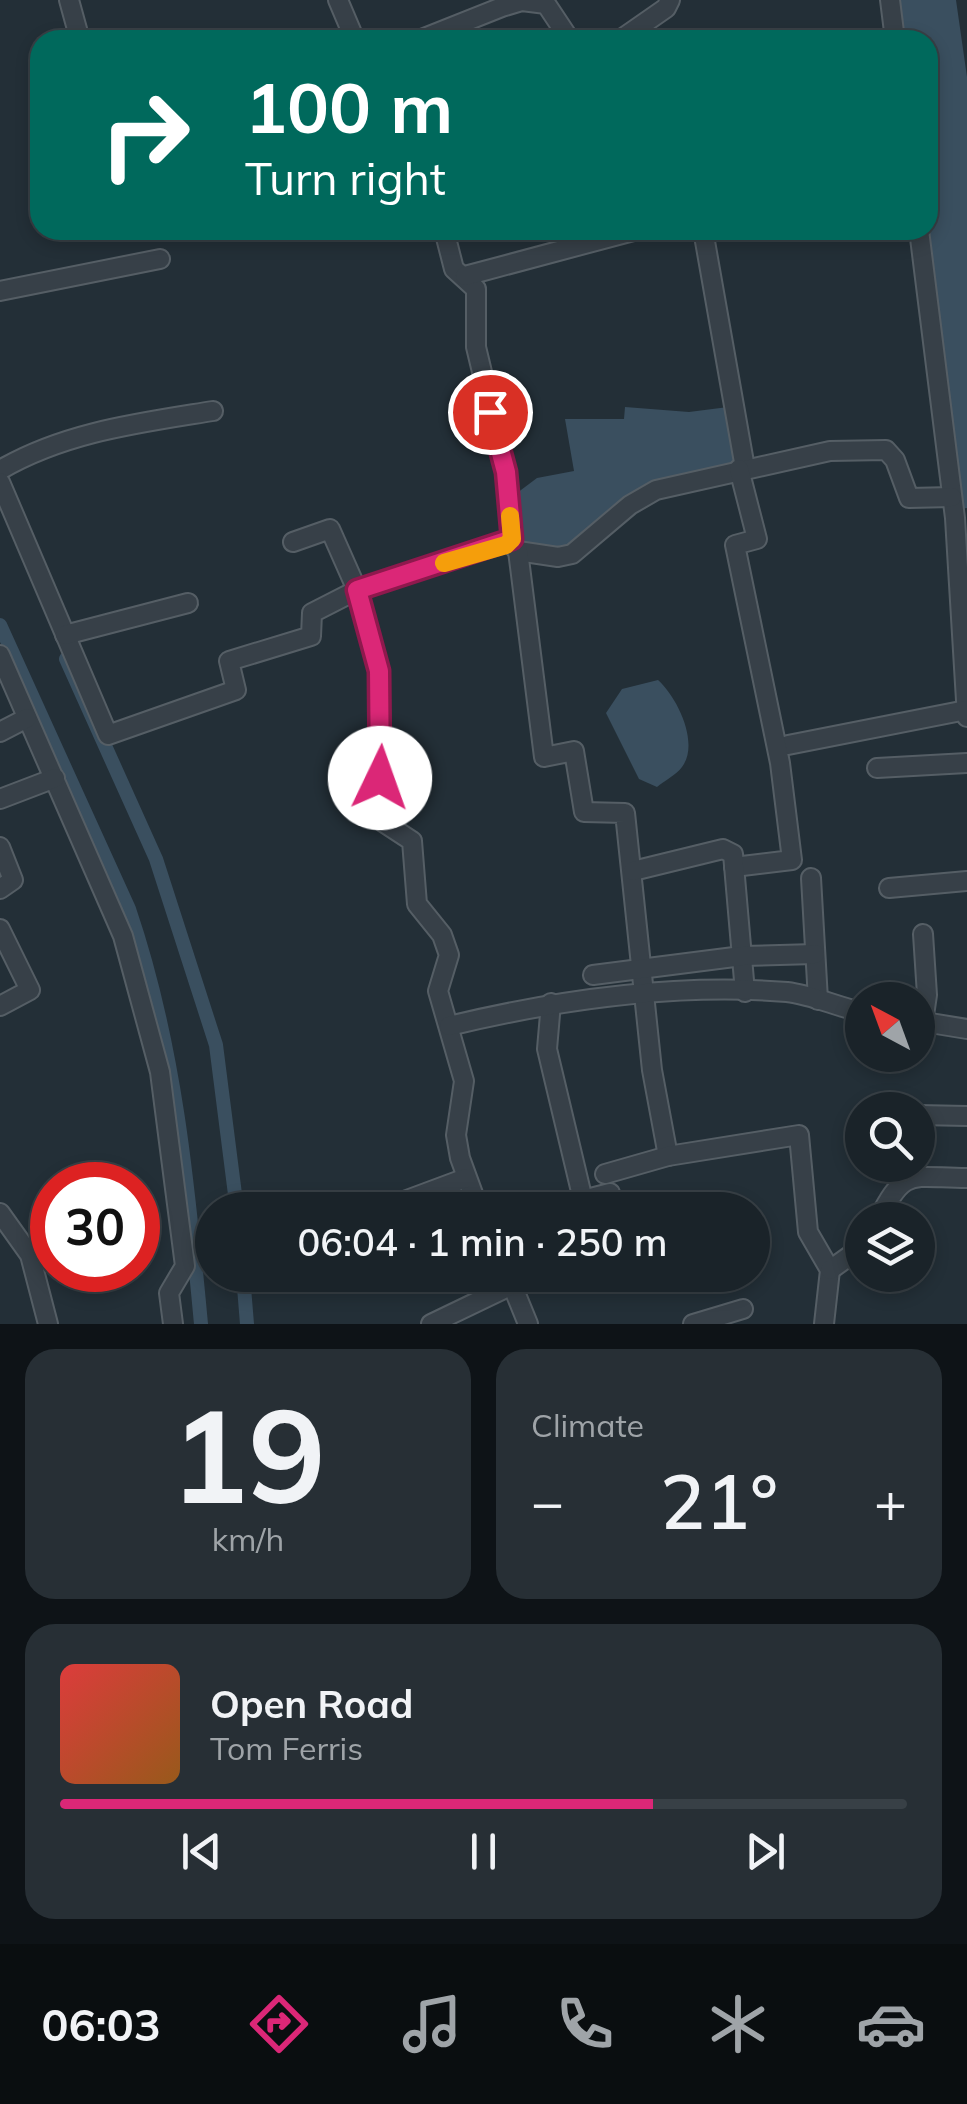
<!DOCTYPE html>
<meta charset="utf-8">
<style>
body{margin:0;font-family:Mulish,sans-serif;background:#272f35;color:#f1f3f6;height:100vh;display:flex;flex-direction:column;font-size:38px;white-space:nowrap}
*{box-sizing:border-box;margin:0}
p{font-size:32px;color:#9fa4a8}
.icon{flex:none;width:55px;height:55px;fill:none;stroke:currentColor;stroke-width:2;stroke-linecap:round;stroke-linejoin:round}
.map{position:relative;height:1324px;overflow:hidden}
.drawer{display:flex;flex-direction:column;gap:25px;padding:25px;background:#0e1317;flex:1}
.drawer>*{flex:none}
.banner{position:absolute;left:30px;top:30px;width:908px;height:210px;border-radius:30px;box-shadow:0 5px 15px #0003,0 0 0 2px #384046;background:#00695c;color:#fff;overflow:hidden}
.needle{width:65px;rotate:319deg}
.controls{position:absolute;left:845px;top:982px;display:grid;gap:20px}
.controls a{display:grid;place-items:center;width:90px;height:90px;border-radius:50%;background:#1a2329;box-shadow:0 5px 15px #0003,0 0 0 2px #384046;font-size:50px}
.speed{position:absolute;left:30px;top:1162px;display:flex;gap:20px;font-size:50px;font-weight:700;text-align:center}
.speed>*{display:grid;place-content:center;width:130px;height:130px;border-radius:50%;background:#1a2329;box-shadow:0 5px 15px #0003,0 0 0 2px #384046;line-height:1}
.speed .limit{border:15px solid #d22;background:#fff;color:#111}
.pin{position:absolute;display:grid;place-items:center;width:85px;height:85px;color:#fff;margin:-42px;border:5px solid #fff;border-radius:50%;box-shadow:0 2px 10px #0007}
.me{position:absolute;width:110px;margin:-55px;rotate:3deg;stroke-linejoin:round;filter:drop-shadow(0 0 8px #0008)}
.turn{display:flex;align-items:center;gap:35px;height:210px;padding:0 50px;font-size:45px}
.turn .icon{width:130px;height:130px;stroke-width:2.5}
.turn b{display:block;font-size:70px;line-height:85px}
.big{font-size:75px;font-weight:600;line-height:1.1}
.drawer .card{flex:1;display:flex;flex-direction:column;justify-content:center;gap:15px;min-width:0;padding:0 35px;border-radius:30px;background:#272f35}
.drawer .dial{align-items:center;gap:0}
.dial b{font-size:130px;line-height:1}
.song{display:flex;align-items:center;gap:30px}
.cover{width:120px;height:120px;border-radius:15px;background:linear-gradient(135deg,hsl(0 70% 55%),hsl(30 70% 35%))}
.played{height:10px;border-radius:5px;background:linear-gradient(90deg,#db2777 70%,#384046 70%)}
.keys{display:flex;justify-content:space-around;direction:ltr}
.heat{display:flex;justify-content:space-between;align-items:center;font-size:55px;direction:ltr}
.drawer .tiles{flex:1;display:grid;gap:25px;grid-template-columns:1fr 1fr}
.card:last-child{grid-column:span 2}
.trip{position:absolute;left:195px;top:1192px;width:575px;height:100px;border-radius:50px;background:#1a2329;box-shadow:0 5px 15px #0003,0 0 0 2px #384046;font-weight:600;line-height:100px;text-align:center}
.tabs{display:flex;height:160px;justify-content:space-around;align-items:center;background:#0a0e10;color:#9fa4a8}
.tabs .icon{width:70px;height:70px}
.tabs .on{color:#db2777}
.tabs b{font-size:45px;color:#f1f3f6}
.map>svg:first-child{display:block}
</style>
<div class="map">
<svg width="967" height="1324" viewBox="0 0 967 1324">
<rect width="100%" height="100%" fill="#232f37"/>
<g fill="#3a4f5f">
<path d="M893,0H956L967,77V508L959,509L928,230V40H899Z"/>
<path d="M736,406L747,462C658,479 634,487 566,548L520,546L517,493L537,478L574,471L565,419H624L625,407L689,412Z"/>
<path d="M658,680C677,697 700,743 682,767C676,775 664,781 657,787L639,779L606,713L622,689Z"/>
</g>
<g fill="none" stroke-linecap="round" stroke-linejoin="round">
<g stroke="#3a4f5f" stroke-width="14">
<path d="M0,625L129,909C175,1044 188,1183 201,1324"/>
<path d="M66,659L156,859L216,1045L237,1210"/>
<path d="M243,1275L247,1324"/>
</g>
<g stroke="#555e65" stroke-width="22">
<g id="minor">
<path d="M69,0L80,40"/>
<path d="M338,0L355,40"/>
<path d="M890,0L895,40"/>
<path d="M419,40L502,7L522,1L546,4L570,40"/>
<path d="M620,40L666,8L670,0"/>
<path d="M444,230L454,269L476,289V347L506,472L512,539L357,590L379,671L383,822L412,841L417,904L442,935L449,955L438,991L464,1081L456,1135L460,1158L479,1210"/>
<path d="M703,230L745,468"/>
<path d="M919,230L955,518L967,717"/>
<path d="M465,276L637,230"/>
<path d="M0,291L160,259"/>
<path d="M0,470C65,432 139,423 213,411"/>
<path d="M0,482L108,735L236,690L229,661L311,636L312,613L357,590L330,529L293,542"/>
<path d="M511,544L518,551L558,557L572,554L630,505L656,490L830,451L886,450L895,460L909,498L952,497"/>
<path d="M518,551L544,757L574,751L584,812L625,813L652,1070L668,1156"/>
<path d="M65,635L188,603"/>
<path d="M0,655L123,936L160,1072L185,1266L169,1293L173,1324"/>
<path d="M0,732L27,718"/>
<path d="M788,745L966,710"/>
<path d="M877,768L967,763"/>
<path d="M0,799L55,778"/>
<path d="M0,847L13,880L0,889"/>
<path d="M734,867L792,860L780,763L735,545L757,539L739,469"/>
<path d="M633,871L723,849L733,854L745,992"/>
<path d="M811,878L818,1000"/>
<path d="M889,888L967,881"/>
<path d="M0,929L30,990L0,1006"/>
<path d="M923,934L927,995L923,1022"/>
<path d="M593,975L742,956L815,954"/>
<path d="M551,1003L547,1049L583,1200"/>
<path d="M918,1021L967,1029"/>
<path d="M449,1026C557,1000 676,983 787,992C813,995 837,1007 862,1012"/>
<path d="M918,1115L967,1116"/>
<path d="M605,1174L668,1156L799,1135L808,1232L830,1270L824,1324"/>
<path d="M380,1210L466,1178"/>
<path d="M544,1210L610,1193"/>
<path d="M0,1213L30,1255L48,1324"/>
<path d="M878,1220C905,1166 911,1178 967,1178"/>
<path d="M830,1270L862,1247"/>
<path d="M508,1275L528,1324"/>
<path d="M431,1324L512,1285"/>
<path d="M693,1324L743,1309"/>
</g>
</g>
<use href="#minor" stroke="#374048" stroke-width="18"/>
</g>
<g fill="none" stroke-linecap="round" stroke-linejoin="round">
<g stroke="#8e194d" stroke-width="25">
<path id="route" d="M380,778L379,671L357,590L512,539L506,472L490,412"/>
</g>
<use href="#route" stroke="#db2777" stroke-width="18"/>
<path stroke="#f59e0b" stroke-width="18" d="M444,563L506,545L512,539L510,516"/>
</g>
</svg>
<div class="controls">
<a><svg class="needle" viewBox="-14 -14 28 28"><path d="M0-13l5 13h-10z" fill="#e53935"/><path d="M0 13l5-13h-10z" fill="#9fa4a8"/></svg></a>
<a><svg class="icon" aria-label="search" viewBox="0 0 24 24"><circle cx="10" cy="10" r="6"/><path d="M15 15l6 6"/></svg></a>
<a><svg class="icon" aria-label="layers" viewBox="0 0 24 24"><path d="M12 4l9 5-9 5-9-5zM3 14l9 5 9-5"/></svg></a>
</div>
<div class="speed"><div class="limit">30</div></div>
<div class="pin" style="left:490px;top:412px;background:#d93025"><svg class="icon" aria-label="arrive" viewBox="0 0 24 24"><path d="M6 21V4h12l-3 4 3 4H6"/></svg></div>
<svg class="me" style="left:380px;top:778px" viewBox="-20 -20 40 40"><circle r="19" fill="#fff"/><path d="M0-13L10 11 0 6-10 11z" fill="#db2777"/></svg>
<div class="trip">06:04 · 1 min · 250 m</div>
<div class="banner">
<div class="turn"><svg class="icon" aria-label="right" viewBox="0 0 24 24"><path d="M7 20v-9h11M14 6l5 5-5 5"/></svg><div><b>100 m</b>Turn right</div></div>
</div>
</div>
<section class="drawer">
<div class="tiles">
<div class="card dial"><b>19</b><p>km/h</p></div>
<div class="card"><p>Climate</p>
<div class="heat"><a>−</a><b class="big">21°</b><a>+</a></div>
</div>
<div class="card">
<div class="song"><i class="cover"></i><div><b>Open Road</b><p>Tom Ferris</p></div></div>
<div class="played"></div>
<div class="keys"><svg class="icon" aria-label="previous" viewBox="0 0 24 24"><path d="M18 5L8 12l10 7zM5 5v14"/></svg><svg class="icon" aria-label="pause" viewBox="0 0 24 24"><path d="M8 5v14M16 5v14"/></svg><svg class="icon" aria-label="next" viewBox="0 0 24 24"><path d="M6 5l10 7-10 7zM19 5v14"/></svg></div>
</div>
</div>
</section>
<nav class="tabs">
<b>06:03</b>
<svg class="icon on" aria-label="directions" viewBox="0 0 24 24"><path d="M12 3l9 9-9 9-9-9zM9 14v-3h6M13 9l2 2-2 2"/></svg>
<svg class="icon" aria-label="music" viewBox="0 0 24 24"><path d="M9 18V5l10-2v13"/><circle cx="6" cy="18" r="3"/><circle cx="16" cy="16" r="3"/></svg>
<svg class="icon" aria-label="phone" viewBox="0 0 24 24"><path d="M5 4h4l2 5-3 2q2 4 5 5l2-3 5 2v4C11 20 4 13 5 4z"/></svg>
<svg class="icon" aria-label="climate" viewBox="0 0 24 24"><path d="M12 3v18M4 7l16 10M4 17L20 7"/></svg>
<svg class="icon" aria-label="car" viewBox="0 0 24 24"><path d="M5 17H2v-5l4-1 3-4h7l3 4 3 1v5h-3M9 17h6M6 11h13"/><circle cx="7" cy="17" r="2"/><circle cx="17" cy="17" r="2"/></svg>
</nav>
